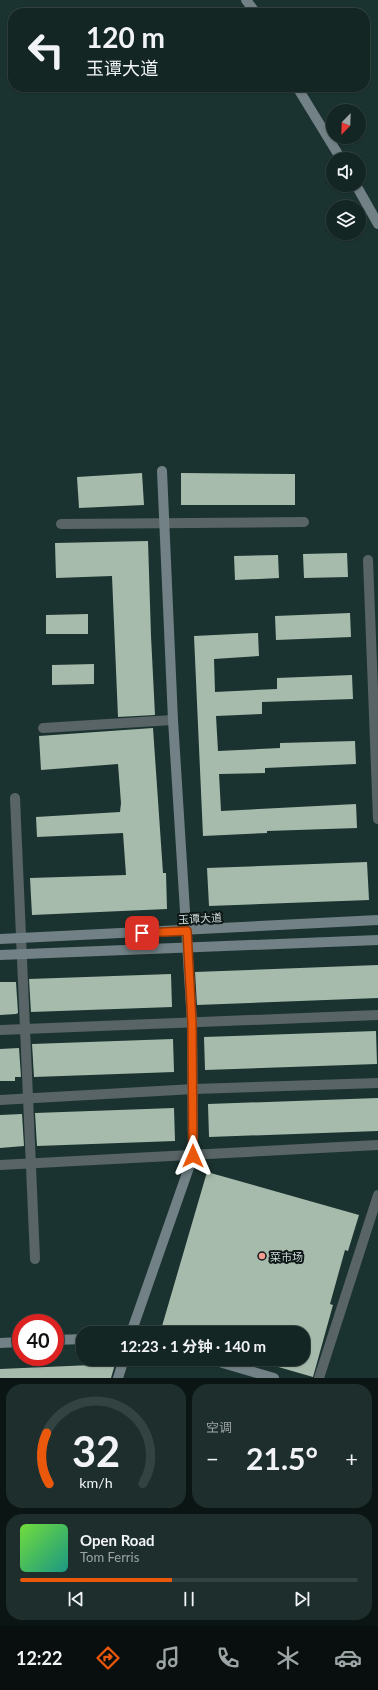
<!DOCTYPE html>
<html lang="zh">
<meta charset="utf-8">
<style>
body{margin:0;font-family:Lato,"Noto Sans SC",sans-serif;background:#1d2e2c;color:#f1f3f6;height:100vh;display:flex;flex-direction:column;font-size:15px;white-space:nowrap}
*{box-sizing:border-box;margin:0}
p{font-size:13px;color:#9da5a6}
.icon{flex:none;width:22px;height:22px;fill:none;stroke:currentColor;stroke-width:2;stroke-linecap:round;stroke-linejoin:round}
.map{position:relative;height:1378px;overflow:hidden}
.panel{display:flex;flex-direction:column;gap:6px;padding:6px;background:#0b1514;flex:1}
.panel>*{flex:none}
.hud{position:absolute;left:8px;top:8px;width:362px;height:84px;border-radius:16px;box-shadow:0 1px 3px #0004,0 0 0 1px #334341;background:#142624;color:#f1f3f6;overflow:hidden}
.needle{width:26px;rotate:203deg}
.controls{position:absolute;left:326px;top:104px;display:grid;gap:8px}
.controls a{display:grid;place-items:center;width:40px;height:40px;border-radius:50%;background:#142624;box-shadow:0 1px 3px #0004,0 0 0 1px #334341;font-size:20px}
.speed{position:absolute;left:12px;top:1314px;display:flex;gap:8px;font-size:20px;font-weight:700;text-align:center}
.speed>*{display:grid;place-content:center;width:52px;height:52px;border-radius:50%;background:#142624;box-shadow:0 1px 3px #0004,0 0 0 1px #334341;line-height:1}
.speed .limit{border:6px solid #d22;background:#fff;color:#111}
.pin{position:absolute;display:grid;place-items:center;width:34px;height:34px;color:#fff;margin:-17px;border-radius:8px;box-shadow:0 2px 6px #0006}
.me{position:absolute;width:44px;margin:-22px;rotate:0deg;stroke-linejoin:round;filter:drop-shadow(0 0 3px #0008)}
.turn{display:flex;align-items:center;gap:14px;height:84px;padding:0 12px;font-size:18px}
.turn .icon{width:52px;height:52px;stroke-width:2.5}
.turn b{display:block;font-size:28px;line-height:34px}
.big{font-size:30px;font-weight:700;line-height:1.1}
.panel .card{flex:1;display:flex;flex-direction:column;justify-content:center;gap:6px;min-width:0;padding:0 14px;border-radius:16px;background:#1d2e2c}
.panel .dial{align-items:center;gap:0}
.dial svg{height:104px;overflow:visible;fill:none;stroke:#334341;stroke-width:7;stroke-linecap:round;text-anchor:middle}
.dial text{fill:#f1f3f6;stroke:none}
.song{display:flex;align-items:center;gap:12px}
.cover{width:48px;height:48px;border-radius:6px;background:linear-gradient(135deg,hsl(100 70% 55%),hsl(170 70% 35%))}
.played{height:4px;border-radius:2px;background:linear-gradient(90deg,#ea580c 45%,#334341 45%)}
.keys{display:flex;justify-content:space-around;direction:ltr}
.heat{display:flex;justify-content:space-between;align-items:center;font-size:22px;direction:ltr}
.panel .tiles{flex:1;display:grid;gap:6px;grid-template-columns:1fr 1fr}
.card:last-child{grid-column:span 2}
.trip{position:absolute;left:76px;top:1326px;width:234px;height:40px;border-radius:16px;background:#142624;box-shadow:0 1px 3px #0004,0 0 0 1px #334341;font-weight:700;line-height:40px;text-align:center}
.tabs{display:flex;height:64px;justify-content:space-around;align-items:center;background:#080f0e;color:#9da5a6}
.tabs .icon{width:28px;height:28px}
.tabs .current{color:#ea580c}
.tabs b{font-size:18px;color:#f1f3f6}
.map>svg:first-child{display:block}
</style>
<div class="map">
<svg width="378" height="1378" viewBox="0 0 378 1378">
<rect width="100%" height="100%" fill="#1b3330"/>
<g fill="#a7bbac">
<path d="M142,473L144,505L79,508L77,477Z"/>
<path d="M181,473L295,474V505H181Z"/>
<path d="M148,541L151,636L155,715L118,717L112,576L56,578L55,543Z"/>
<path d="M347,553L348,577L304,578L303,554Z"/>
<path d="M278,555L279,578L235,580L234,556Z"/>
<path d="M350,613L351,637L276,640L275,616Z"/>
<path d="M88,614V634H46V615Z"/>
<path d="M258,633L259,656L214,659L215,692L277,689V678L352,675L353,699L262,702V714L216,716L218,751L280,748V743L355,741L356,764L265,768V773L219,774L221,811L356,804L357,828L267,831V833L203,836L194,636Z"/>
<path d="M94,664V684L52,685V665Z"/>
<path d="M153,728L163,873H166L167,909L32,915L30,878L126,875L123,833L37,837L36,817L120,812L121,803L118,764L41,770L39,736Z"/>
<path d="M367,862L369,900L209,906L207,868Z"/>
<path d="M378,965V998L197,1005L195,972Z"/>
<path d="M171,974L172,1007L31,1012L29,979Z"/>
<path d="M0,982H16L18,1013L16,1014L0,1015Z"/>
<path d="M376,1031L377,1064L205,1070L204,1037Z"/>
<path d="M173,1039L174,1072L34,1077L32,1044Z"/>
<path d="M19,1048L21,1077H15V1081H0V1049Z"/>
<path d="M378,1098V1131L209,1137L208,1104Z"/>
<path d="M174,1108L175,1141L37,1146L35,1113Z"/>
<path d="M22,1114L24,1146L0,1148V1115Z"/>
<path d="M207,1172L359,1215L348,1251L345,1250L330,1304L333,1305L313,1377L261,1362L262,1359H303V1333H160Z"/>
<path d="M115,1364L111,1378H0V1369Z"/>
</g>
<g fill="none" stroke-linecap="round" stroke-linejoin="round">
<g stroke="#596466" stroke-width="10">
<path d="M61,524L304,522"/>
<path d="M368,560L378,819"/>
<path d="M43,728L173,720"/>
<path d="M15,798L35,1259"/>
<path d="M0,1030L378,1015"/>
<path d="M0,1100L194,1089L378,1083"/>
<path d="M0,1165L378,1145"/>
<path d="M319,1378L378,1195"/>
</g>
<g stroke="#718186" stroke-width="10">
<path d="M246,0L256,13"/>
<path d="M297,87L341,159"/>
<path d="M356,185L378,224"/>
<path d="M0,939L378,920"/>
<path d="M0,955L378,940"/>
<path d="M131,1333L193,1156L192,1023L173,720L162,471"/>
<path d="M55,1340L83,1339"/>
<path d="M0,1343L21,1342"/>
<path d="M209,1359L274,1378"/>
<path d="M118,1378L124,1359"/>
</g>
</g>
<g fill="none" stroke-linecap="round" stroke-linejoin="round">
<g stroke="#983908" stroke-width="10">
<path id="route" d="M142,933L187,931L192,1023L193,1156"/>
</g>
<use href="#route" stroke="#ea580c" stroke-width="7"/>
</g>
<circle fill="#f59c91" stroke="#0e1817" stroke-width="1.5" cx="262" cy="1256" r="4"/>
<g text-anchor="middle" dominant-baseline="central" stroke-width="4" stroke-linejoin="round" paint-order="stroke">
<g font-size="11" fill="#cddbd9" stroke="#0e1817">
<text transform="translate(200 918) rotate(-3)">玉谭大道</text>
</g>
<g font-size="11" fill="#cddbd9" stroke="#0e1817" text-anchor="start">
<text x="270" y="1256">菜市场</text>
</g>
</g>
</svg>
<div class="controls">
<a><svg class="needle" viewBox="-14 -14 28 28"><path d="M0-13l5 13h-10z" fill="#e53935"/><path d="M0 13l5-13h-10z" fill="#9da5a6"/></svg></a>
<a><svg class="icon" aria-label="sound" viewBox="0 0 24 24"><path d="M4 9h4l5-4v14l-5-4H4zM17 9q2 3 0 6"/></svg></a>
<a><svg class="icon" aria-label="layers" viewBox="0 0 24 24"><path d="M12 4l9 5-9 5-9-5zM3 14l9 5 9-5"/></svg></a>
</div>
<div class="speed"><div class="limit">40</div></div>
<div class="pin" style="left:142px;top:933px;background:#d93025"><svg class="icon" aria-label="arrive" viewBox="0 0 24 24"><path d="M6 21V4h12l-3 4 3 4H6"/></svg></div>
<svg class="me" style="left:193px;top:1156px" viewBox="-20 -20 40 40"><path d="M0-17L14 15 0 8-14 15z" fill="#ea580c" stroke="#fff" stroke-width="4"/></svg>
<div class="trip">12:23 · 1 分钟 · 140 m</div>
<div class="hud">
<div class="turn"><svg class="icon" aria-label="left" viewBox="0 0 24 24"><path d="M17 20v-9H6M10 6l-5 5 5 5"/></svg><div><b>120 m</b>玉谭大道</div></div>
</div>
</div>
<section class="panel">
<div class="tiles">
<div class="card dial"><svg viewBox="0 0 100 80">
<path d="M14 69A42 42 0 1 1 86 69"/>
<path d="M14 69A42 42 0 0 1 12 30" stroke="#ea580c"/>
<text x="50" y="56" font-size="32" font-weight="700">32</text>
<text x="50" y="72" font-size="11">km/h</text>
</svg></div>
<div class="card"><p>空调</p>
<div class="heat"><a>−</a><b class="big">21.5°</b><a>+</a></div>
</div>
<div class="card">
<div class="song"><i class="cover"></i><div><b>Open Road</b><p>Tom Ferris</p></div></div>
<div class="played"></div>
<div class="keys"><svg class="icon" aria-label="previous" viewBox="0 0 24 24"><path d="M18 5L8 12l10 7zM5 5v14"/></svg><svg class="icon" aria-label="pause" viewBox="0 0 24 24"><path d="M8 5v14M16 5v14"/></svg><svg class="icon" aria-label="next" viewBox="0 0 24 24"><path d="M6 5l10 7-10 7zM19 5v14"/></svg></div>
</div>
</div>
</section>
<nav class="tabs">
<b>12:22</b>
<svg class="icon current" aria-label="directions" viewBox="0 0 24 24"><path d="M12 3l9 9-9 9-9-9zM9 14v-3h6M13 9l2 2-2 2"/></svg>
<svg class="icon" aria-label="music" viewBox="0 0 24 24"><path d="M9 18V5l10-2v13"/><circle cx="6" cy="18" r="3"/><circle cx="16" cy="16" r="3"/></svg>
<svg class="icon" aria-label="phone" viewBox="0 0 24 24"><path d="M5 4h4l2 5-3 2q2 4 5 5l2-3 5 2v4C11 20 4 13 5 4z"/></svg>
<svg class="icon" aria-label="climate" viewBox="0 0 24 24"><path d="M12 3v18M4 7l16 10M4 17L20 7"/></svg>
<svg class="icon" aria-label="car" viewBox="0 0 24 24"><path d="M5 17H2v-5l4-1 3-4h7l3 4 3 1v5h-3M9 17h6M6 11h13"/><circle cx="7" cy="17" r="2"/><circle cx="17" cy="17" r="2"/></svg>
</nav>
